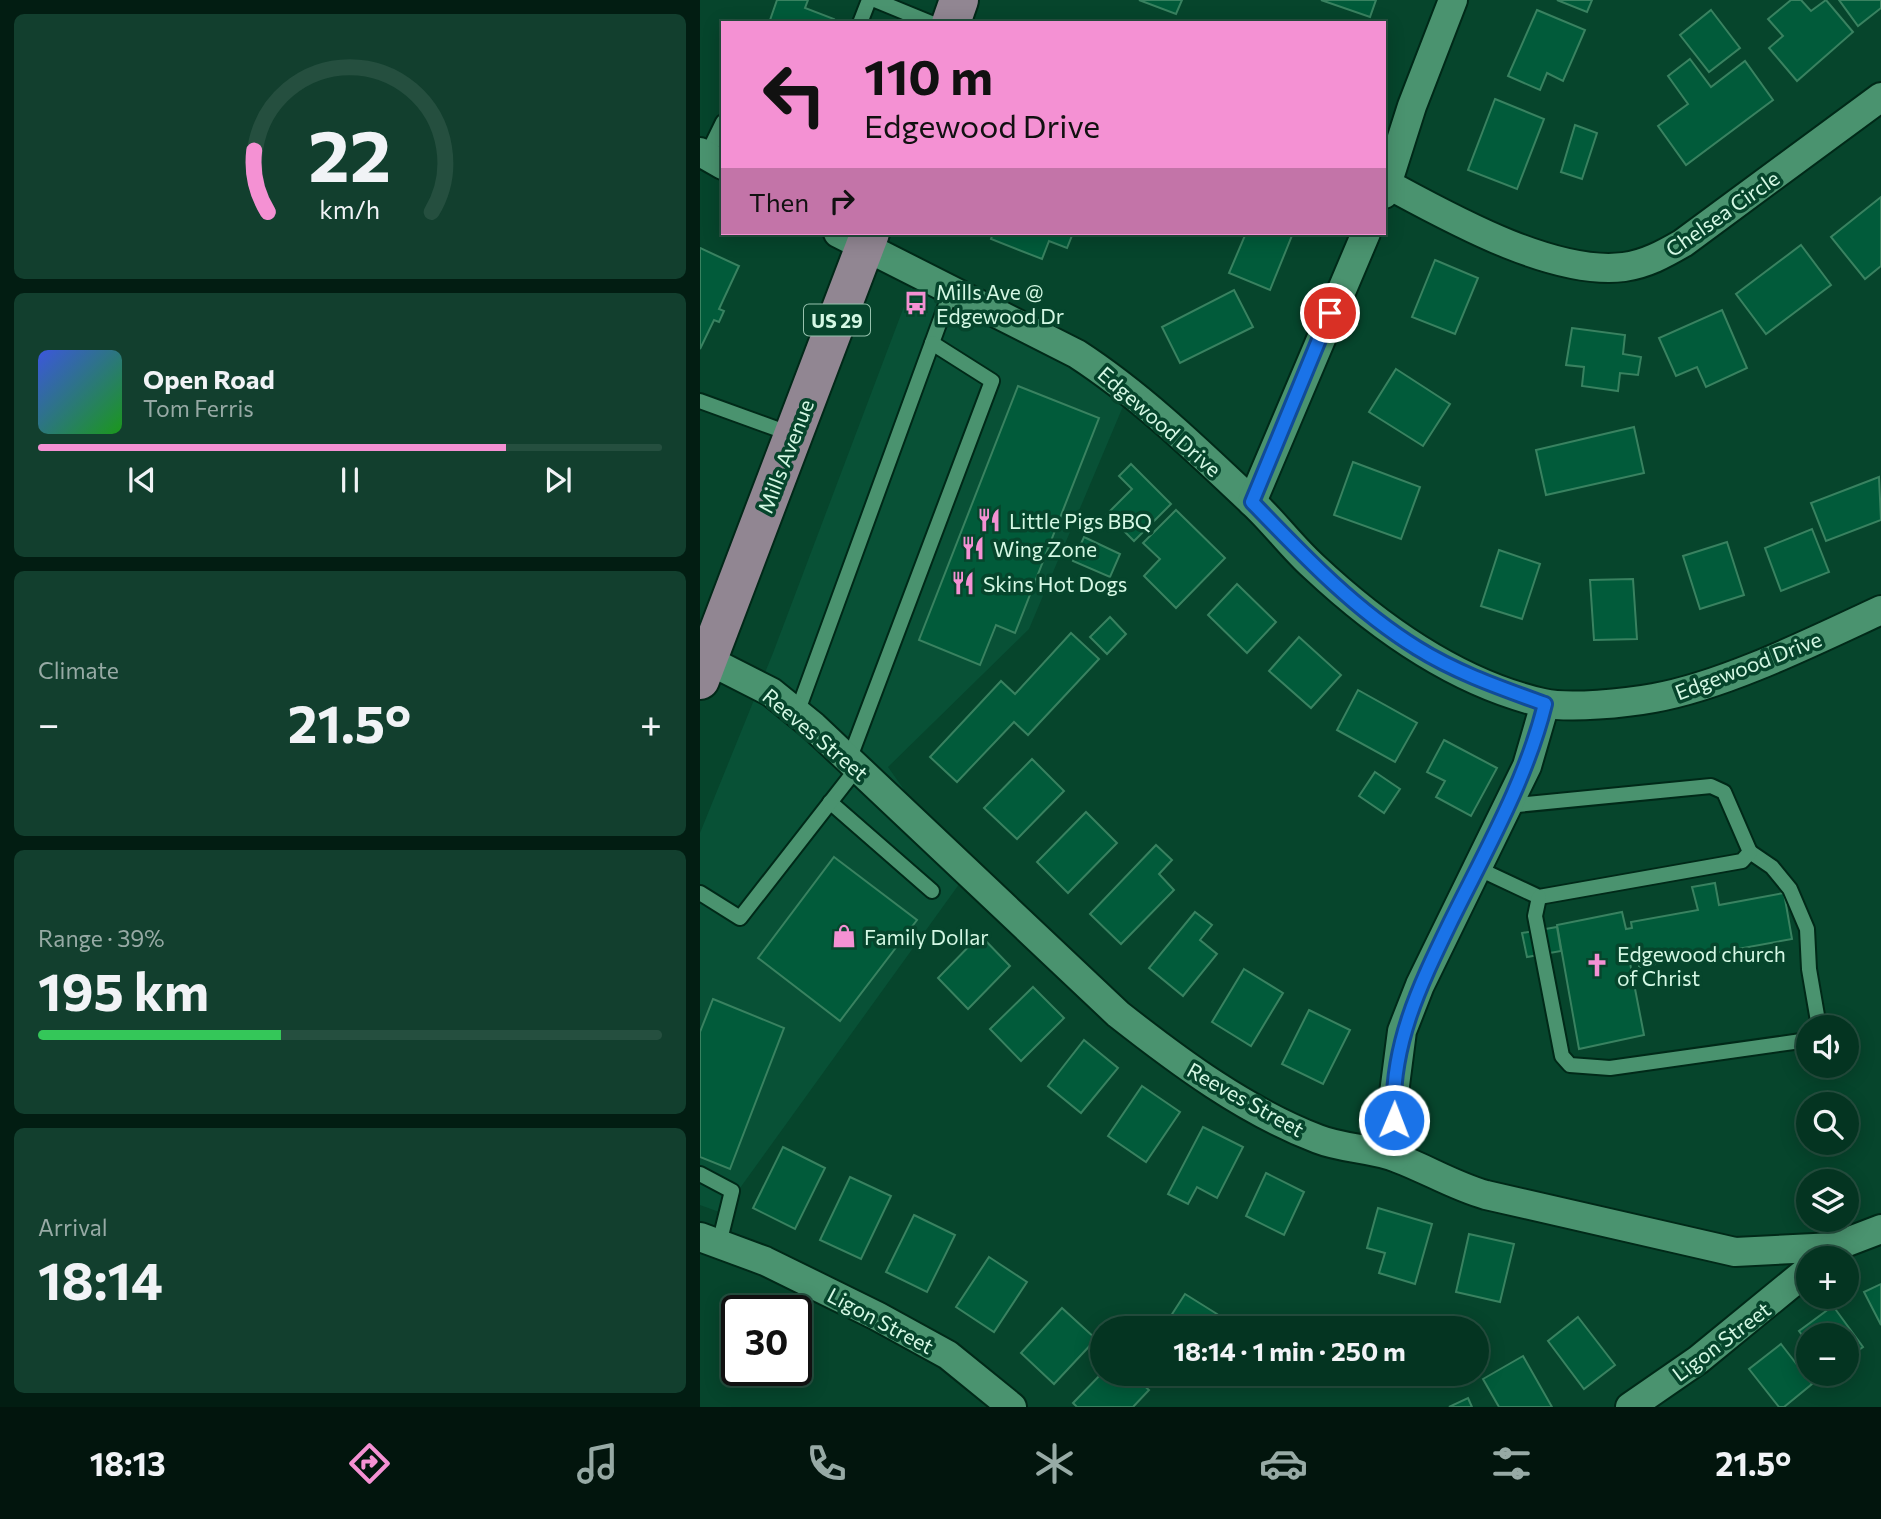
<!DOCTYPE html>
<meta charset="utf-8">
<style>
body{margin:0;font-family:Commissioner,sans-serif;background:#123f2e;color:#f1f3f6;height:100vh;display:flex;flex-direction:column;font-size:26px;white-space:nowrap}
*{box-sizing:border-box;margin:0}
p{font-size:23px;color:#97aaa5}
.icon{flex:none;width:38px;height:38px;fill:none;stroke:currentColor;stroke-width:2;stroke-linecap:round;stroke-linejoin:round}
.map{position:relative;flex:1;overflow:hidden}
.panel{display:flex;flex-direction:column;gap:14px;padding:14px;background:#021d12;width:700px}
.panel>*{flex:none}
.banner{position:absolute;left:21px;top:21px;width:665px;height:214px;border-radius:0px;box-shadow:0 4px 18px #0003,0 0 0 2px #254f3f;background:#f491d3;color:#111;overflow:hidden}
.fabs{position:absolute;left:1096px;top:1015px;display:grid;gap:14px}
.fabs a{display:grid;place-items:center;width:63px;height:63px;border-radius:50%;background:#043421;box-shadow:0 4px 18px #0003,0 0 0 2px #254f3f;font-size:35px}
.speed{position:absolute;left:21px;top:1295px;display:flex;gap:14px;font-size:35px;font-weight:700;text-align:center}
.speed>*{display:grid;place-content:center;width:91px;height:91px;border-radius:50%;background:#043421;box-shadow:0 4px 18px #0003,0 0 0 2px #254f3f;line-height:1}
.speed .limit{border:4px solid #111;border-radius:10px;background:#fff;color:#111}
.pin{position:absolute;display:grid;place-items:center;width:60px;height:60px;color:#fff;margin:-30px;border:4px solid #fff;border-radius:50%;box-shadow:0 2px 7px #0007}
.me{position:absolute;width:77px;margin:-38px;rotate:1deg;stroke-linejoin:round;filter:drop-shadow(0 0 5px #0008)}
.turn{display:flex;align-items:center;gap:24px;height:147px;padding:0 28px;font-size:32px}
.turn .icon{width:91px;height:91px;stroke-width:2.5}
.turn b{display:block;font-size:49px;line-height:60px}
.then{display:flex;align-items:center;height:66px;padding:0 28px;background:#0003;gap:14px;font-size:26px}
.big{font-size:52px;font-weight:700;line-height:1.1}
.panel .tile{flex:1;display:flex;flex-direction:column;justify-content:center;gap:10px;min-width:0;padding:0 24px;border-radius:10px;background:#123f2e}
.panel .dial{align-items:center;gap:0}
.dial svg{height:182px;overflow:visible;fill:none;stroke:#254f3f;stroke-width:7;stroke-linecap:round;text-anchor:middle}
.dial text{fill:#f1f3f6;stroke:none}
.song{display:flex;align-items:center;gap:21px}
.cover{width:84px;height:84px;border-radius:10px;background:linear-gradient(135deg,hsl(230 70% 55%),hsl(120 70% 35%))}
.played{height:7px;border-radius:4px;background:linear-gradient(90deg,#f491d3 75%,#254f3f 75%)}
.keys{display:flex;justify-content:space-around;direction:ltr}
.heat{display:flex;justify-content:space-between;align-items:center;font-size:38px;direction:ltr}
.charge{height:10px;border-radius:5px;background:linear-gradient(90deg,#34c759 39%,#254f3f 0)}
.trip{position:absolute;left:390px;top:1316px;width:399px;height:70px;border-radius:35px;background:#043421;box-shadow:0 4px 18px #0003,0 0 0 2px #254f3f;font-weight:700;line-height:70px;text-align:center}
.dock{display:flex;height:112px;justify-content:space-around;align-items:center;background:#02150d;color:#97aaa5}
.dock .icon{width:49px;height:49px}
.dock .current{color:#f491d3}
.dock b{font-size:32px;color:#f1f3f6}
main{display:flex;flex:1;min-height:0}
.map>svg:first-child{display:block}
</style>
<main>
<section class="panel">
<div class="tile dial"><svg viewBox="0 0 100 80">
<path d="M14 69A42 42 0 1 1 86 69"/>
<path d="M14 69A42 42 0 0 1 8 42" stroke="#f491d3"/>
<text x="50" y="56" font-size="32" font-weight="700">22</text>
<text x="50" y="72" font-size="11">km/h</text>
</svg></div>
<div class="tile">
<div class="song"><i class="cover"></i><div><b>Open Road</b><p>Tom Ferris</p></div></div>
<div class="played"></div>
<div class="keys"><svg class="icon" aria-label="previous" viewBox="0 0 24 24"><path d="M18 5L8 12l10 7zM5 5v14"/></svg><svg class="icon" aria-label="pause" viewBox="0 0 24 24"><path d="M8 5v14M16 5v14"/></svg><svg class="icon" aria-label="next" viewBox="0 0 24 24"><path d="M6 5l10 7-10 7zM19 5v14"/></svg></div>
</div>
<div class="tile"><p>Climate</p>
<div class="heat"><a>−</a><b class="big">21.5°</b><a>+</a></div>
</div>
<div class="tile"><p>Range · 39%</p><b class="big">195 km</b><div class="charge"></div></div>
<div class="tile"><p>Arrival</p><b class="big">18:14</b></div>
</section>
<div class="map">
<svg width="1181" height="1407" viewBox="0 0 1181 1407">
<rect width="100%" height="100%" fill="#06452c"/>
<path fill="#085136" d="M211,288L364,359L424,404L329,629L188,767L265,876L22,1213L0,1205V833L73,653Z"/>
<g fill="#015b3a" stroke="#398260" stroke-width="2">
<path d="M77,0H108L105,8L134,19L133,23H69Z"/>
<path d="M439,0H482L476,14Z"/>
<path d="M621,0H676L670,17Z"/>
<path d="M857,0H892L887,12Z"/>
<path d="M1091,0H1101L1111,11L1126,0L1153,32L1097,81L1069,48L1083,36L1068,19Z"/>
<path d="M1139,0H1181V8L1158,26Z"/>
<path d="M837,10L885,30L863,81L847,73L840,90L808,76Z"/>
<path d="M1011,10L1040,48L1009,72L980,35Z"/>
<path d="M990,59L1011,87L1045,61L1073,100L986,165L958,126L988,104L968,76Z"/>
<path d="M795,99L844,119L817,189L768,170Z"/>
<path d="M875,125L897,133L882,179L861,172Z"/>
<path d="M1181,197V266L1165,279L1131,237Z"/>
<path d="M293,233H373L367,248L349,241L342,259L291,239Z"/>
<path d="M546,233H593L570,290L529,273Z"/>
<path d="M1101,245L1131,285L1066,334L1036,294Z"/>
<path d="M0,248L39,266L19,309L24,311L19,322L14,320L0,349Z"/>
<path d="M735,260L778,278L755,334L712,317Z"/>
<path d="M534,290L553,327L480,363L462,327Z"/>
<path d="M1022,310L1047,368L1006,387L997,367L976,376L959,338Z"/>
<path d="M872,328L925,335L923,354L941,357L938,375L920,373L918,391L882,386L884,367L866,365Z"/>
<path d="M696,369L750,404L723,446L669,412Z"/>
<path d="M318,386L399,418L315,633L296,625L280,665L219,640Z"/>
<path d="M934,427L944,473L846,495L836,450Z"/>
<path d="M653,462L720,487L701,539L634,515Z"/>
<path d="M431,464L471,504L434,541L407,514L432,489L419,476Z"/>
<path d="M1179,477L1181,520L1126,541L1111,503Z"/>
<path d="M476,510L525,558L476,608L444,576L460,559L443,543Z"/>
<path d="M1112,529L1129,572L1081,591L1065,548Z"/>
<path d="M384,537L420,554L410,577L373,561Z"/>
<path d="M1027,542L1044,595L1000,609L983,556Z"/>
<path d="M799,550L840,564L822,619L781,606Z"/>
<path d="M933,579L937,639L894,640L890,580Z"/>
<path d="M537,584L576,622L547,653L508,615Z"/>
<path d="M410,617L426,634L407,654L390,637Z"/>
<path d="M371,633L399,659L328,735L314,722L257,782L230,757L301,681L315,694Z"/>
<path d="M599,637L641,675L611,708L569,671Z"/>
<path d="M658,690L717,723L695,762L637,730Z"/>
<path d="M744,740L797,768L771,816L736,797L745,781L727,772Z"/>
<path d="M332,759L364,791L317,839L284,808Z"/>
<path d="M675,772L700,789L684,813L659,796Z"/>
<path d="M386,812L417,843L368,893L337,862Z"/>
<path d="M456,845L472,860L459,874L474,890L421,944L390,914Z"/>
<path d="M134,857L217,920L140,1021L58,958Z"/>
<path d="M1015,883L1019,905L1084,893L1092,939L939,967V962L930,963L944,1035L879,1049L857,925L922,912L926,929L932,928L931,922L998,910L992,887Z"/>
<path d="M495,912L512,925L500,940L517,954L483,996L449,968Z"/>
<path d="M857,927L861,951L827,957L822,933Z"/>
<path d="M280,935L310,966L268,1009L238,978Z"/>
<path d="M544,969L583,993L551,1046L512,1022Z"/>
<path d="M333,987L364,1018L321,1061L290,1029Z"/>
<path d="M13,999L84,1028L30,1169L0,1157V1032Z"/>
<path d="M609,1010L650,1030L623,1084L582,1064Z"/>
<path d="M384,1040L418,1068L381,1113L348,1086Z"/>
<path d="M442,1086L480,1112L446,1162L408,1136Z"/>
<path d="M503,1127L543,1147L517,1198L497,1187L488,1204L468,1194Z"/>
<path d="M83,1147L125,1168L95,1229L53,1208Z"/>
<path d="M566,1173L604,1192L584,1235L546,1216Z"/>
<path d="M150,1177L191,1196L161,1259L120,1240Z"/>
<path d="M678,1208L732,1224L715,1284L679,1273L685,1253L667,1248Z"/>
<path d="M214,1215L255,1235L227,1292L186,1272Z"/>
<path d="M769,1234L814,1244L800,1302L756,1292Z"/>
<path d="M289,1257L327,1282L294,1332L256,1307Z"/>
<path d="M1181,1284V1325L1164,1292Z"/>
<path d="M485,1294L517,1314L508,1328H477L467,1322Z"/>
<path d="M1133,1306L1163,1347L1146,1359V1335H1108V1343L1099,1331Z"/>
<path d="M362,1308L396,1339L354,1384L321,1353Z"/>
<path d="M541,1316L557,1328H532Z"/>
<path d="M878,1317L915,1365L884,1389L848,1341Z"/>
<path d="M1081,1344L1112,1384L1084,1407H1079L1049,1369Z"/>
<path d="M823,1356L852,1407H799L783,1379Z"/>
<path d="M402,1373L431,1374L449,1390L433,1407H377L373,1403Z"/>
<path d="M768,1398L772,1407H749Z"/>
</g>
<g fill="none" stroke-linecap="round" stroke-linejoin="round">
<g stroke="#002918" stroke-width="18">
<g id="lane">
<path d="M175,0L231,23"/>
<path d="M160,23L169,0"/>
<path d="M5,159L23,122"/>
<path d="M0,401L91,434"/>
<path d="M97,713L251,291"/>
<path d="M149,760L292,381L232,343"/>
<path d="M130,802L232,891"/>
<path d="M1050,852L1072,867L1090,889L1107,929L1109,969L1119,1027"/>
<path d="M777,868L839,897L1042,861L1050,852L1024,792L1011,786L807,806"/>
<path d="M0,893L40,918L157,768"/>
<path d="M839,897L835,916L862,1056L870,1065L910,1068L1108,1040"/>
<path d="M0,1174L32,1191L19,1244"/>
</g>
</g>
<g stroke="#002918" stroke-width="32">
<g id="street">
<path d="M0,152L23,165"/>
<path d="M689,185C750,218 853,276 924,267C946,264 964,254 983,243L1181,97"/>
<path d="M684,194L712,106L753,0"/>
<path d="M138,233L377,354C440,395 496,449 551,501C573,521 591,546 613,566C677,626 756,683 843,703C869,709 927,703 954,698C1026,685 1114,641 1181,610"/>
<path d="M552,502L666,233"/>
<path d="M8,660L71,692L113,726L418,1014C479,1062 545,1111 618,1139C643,1149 672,1148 697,1158C727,1169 754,1186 786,1195L1035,1252L1134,1247"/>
<path d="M696,1157L693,1101L702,1031L720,985L827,766L845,704"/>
<path d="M0,1237L65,1261L177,1316L248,1355L312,1407"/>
<path d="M1121,1258L1134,1247L1181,1229"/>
<path d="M930,1407L998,1360L1108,1270"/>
</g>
</g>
<g stroke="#002918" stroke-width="42">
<g id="primary">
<path d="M251,23L259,0"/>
<path d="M0,680L170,233"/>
</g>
</g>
<use href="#lane" stroke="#4a936f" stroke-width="14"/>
<use href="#street" stroke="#4a936f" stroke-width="28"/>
<use href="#primary" stroke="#918692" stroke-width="38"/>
</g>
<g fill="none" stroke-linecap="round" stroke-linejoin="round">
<g stroke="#114b97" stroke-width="18">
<path id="route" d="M630,313L552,502C603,555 654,609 717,648C757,673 801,688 845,704C826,781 785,852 750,923C719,987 690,1047 694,1120"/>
</g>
<use href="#route" stroke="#1a73e8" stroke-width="12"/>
</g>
<defs>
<g id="bus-bare" transform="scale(1.89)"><path d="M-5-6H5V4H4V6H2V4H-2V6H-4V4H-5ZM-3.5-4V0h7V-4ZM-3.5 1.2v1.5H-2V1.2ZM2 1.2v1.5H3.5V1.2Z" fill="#f491d3" stroke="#06452c" stroke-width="2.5" paint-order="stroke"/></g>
<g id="restaurant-bare" transform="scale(1.89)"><path d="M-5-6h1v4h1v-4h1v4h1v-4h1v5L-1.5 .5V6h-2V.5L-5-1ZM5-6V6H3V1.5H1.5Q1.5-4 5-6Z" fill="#f491d3" stroke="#06452c" stroke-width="2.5" paint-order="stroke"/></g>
<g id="shop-bare" transform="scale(1.89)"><path d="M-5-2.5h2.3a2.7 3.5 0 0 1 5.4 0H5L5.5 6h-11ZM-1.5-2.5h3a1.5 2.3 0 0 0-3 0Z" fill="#f491d3" stroke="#06452c" stroke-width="2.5" paint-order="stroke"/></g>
<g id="church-bare" transform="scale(1.89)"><path d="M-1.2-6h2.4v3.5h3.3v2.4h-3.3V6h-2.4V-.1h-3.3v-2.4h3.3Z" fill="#f491d3" stroke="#06452c" stroke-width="2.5" paint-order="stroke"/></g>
</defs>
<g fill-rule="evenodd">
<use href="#bus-bare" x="216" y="303"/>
<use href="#restaurant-bare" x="289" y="520"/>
<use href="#restaurant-bare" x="273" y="548"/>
<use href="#restaurant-bare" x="263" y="583"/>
<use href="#shop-bare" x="144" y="936"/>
<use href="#church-bare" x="897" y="965"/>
</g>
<g text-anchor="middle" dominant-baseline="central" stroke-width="7" stroke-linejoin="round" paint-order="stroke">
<rect fill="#06452c" stroke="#96c2ad" stroke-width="2" x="104" y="304.5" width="66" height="31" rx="5"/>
<g font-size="19" font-weight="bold" fill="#d4f8e4">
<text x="137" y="320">US 29</text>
</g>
<g font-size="21" fill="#d4f8e4" stroke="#06452c">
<text transform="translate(1022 213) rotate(-35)">Chelsea Circle</text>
<text transform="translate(460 421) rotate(41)">Edgewood Drive</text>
<text transform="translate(85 456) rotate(-69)">Mills Avenue</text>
<text transform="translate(1048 665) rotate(-21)">Edgewood Drive</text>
<text transform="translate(116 734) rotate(40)">Reeves Street</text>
<text transform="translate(546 1099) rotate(29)">Reeves Street</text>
<text transform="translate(181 1320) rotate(28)">Ligon Street</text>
<text transform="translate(1021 1341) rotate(-37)">Ligon Street</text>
</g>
<g font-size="21" fill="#d4f8e4" stroke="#06452c" text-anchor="start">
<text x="236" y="291">Mills Ave @<tspan x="236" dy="24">Edgewood Dr</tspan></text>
<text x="309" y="520">Little Pigs BBQ</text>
<text x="293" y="548">Wing Zone</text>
<text x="283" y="583">Skins Hot Dogs</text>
<text x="164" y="936">Family Dollar</text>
<text x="917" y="953">Edgewood church<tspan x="917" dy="24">of Christ</tspan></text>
</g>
</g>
</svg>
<div class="fabs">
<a><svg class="icon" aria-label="sound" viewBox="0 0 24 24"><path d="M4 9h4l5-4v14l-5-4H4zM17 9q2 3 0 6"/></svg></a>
<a><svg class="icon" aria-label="search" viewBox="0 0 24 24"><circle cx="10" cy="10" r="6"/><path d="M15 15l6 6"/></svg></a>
<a><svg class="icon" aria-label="layers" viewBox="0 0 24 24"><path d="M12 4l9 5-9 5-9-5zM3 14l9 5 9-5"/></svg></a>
<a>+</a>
<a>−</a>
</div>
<div class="speed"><div class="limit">30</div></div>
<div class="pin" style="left:630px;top:313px;background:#d93025"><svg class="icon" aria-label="arrive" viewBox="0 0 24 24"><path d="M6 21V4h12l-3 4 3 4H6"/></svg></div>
<svg class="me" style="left:694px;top:1120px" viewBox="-20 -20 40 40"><circle r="17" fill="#1a73e8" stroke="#fff" stroke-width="3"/><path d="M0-11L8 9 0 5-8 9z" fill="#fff"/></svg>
<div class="trip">18:14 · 1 min · 250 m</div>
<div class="banner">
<div class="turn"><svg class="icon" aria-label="left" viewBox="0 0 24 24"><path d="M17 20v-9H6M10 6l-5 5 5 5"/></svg><div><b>110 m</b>Edgewood Drive</div></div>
<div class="then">Then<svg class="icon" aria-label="right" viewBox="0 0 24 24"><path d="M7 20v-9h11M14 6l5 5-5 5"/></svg></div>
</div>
</div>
</main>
<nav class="dock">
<b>18:13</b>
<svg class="icon current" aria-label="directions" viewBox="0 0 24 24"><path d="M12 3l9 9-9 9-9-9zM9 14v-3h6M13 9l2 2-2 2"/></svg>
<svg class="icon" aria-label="music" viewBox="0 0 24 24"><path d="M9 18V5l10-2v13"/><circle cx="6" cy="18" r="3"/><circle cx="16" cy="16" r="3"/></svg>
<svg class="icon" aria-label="phone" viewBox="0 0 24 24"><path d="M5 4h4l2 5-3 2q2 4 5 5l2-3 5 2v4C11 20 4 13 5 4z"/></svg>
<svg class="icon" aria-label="climate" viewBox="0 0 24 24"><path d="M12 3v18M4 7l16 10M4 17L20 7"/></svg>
<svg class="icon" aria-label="car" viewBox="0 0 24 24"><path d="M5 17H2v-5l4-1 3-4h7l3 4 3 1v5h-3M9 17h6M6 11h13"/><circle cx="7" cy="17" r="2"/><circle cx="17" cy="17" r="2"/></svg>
<svg class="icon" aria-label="filters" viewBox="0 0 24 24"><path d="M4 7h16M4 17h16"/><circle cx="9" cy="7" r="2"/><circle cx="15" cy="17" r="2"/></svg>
<b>21.5°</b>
</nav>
